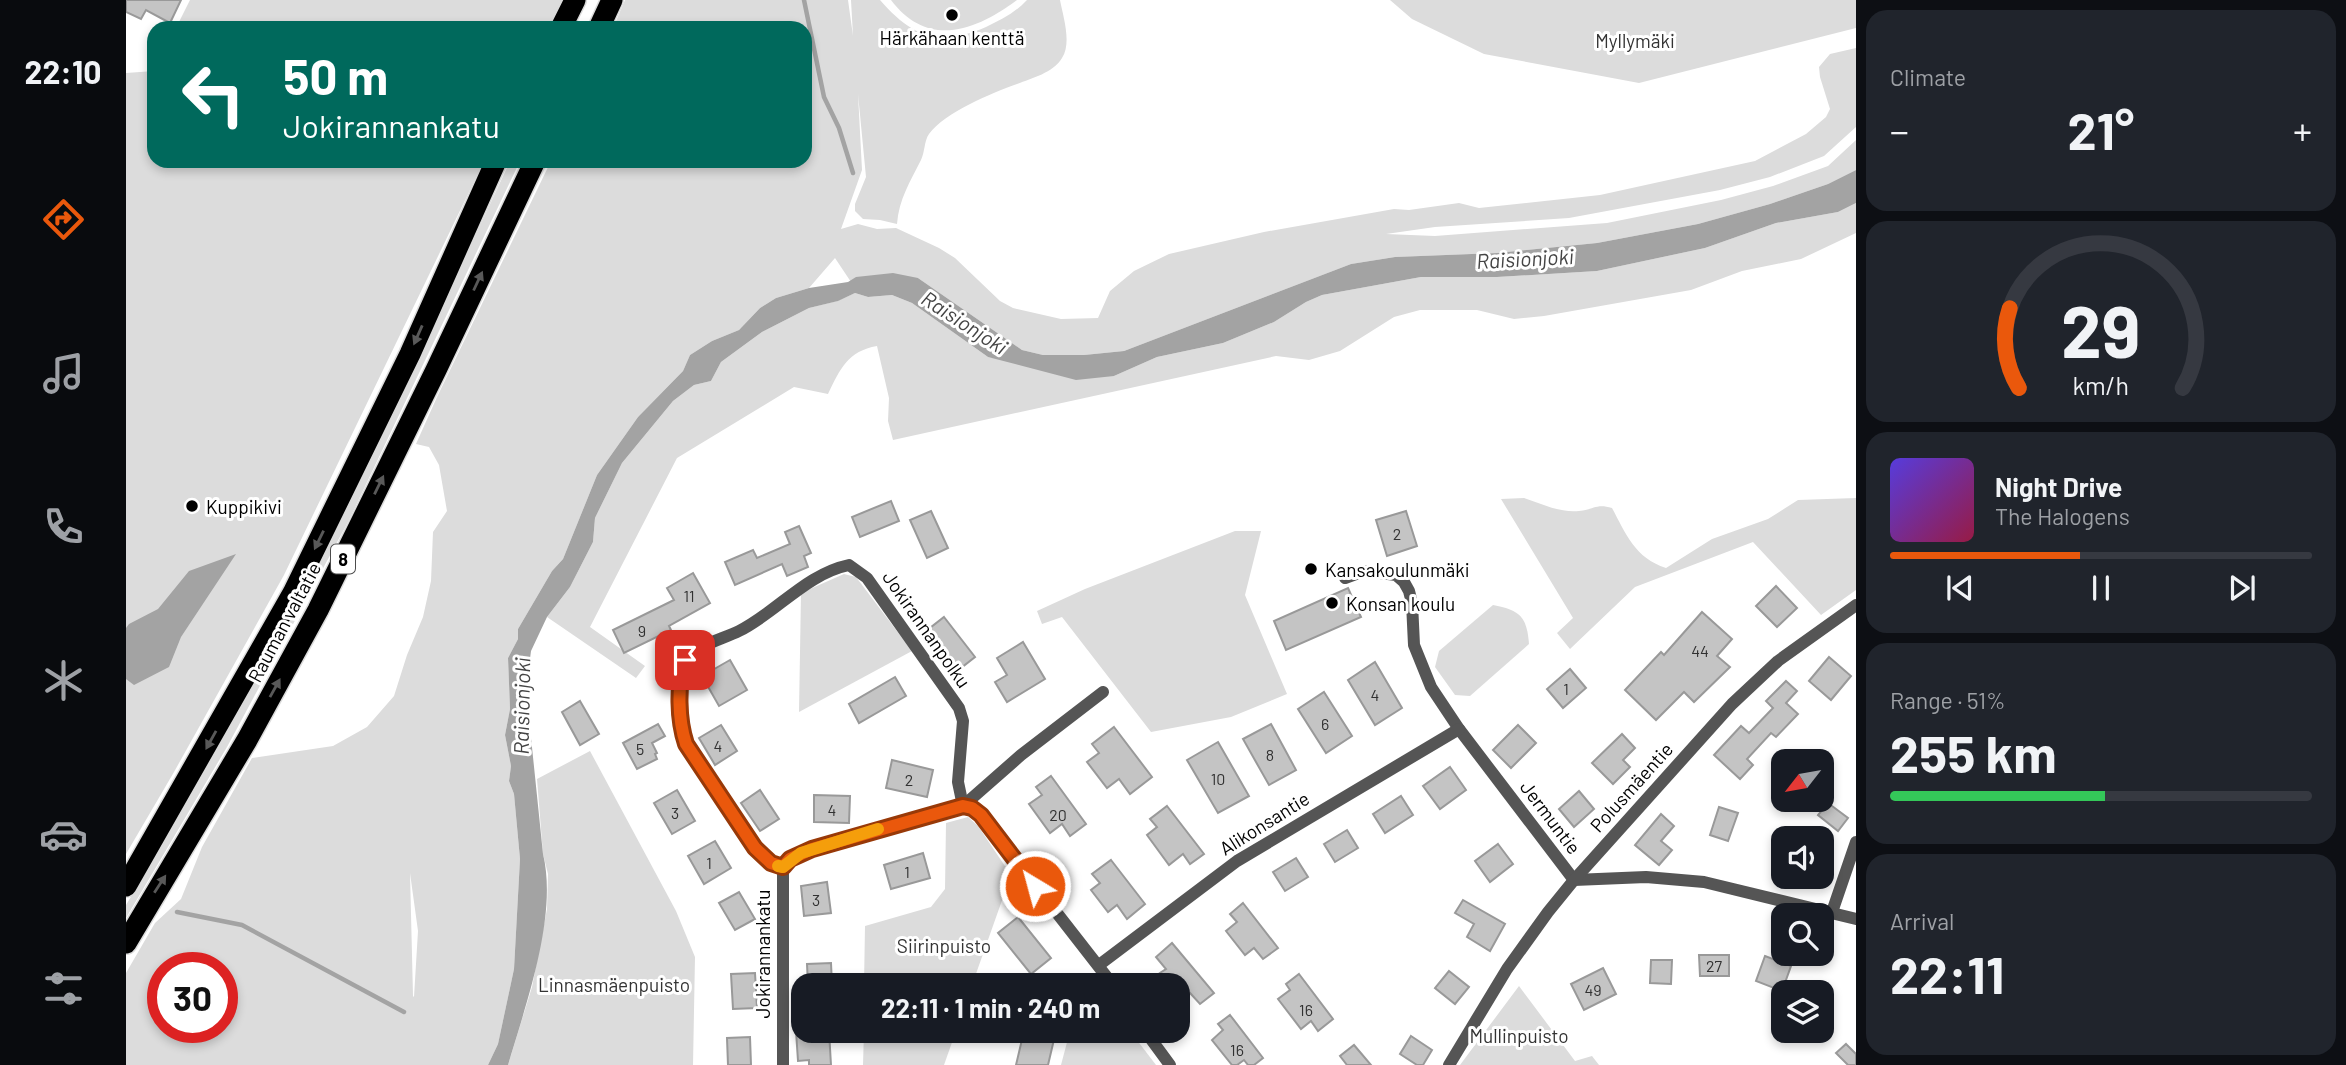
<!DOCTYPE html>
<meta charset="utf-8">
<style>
body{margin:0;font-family:Barlow,sans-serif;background:#20242c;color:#f1f3f6;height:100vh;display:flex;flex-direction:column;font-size:26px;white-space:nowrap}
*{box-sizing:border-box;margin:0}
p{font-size:23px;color:#9ea1a6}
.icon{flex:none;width:38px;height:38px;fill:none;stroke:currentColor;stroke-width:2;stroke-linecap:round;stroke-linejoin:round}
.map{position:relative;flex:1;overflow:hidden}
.side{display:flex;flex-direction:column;gap:10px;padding:10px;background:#0d0f14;width:490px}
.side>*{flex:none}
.top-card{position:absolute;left:21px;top:21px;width:665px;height:147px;border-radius:21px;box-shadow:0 4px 10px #0003;background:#00695c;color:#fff;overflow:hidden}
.needle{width:46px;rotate:239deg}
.buttons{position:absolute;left:1645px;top:749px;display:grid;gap:14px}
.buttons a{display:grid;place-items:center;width:63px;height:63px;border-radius:14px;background:#171b24;box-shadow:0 4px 10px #0003;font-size:35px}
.speed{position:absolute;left:21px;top:952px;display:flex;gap:14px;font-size:35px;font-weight:700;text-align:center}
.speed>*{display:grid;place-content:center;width:91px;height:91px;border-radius:50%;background:#171b24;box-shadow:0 4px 10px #0003;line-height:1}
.speed .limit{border:10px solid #d22;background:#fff;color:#111}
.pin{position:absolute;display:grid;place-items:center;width:60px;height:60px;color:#fff;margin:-30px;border-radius:14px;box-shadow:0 4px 10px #0006}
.me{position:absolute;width:77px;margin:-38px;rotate:323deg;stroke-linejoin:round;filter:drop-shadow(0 0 5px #0008)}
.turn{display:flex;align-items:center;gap:24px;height:147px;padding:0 21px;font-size:32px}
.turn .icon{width:91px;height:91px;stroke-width:2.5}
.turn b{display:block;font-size:49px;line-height:60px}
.big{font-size:52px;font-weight:700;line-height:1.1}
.side .widget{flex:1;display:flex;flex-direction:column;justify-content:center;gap:10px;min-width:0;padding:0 24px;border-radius:21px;background:#20242c}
.side .dial{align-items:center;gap:0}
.dial svg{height:182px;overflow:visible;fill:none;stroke:#363941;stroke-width:7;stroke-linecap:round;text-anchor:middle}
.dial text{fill:#f1f3f6;stroke:none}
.song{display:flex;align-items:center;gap:21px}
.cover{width:84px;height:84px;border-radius:10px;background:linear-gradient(135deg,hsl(250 70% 55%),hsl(340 70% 35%))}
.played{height:7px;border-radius:4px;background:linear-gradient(90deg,#ea580c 45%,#363941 45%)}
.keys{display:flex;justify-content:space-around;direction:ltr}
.heat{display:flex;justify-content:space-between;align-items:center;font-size:38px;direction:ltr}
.charge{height:10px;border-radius:5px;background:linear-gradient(90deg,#34c759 51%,#363941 0)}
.trip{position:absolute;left:665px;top:973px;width:399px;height:70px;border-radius:21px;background:#171b24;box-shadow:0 4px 10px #0003;font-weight:700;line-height:70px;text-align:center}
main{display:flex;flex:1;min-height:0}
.tabs{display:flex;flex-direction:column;width:126px;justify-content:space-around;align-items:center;background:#090b0e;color:#9ea1a6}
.tabs .icon{width:49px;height:49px}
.tabs .current{color:#ea580c}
.tabs b{font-size:32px;color:#f1f3f6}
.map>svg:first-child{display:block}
</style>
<main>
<nav class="tabs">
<b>22:10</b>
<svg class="icon current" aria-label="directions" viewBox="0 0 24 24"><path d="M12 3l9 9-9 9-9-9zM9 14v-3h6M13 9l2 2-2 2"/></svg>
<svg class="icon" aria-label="music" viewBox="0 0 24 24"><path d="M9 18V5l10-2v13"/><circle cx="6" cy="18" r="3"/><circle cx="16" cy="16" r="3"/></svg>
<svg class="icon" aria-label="phone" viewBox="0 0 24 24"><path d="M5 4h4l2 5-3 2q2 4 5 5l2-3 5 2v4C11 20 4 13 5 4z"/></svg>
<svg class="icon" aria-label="climate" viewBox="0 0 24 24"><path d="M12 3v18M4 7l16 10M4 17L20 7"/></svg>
<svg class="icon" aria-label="car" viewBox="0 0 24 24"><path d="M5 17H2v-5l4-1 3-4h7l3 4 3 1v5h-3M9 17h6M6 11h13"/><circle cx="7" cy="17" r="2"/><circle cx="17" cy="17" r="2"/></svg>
<svg class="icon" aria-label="filters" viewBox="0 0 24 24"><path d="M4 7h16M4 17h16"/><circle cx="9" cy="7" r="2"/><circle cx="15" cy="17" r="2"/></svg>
</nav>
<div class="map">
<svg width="1730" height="1065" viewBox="0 0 1730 1065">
<rect width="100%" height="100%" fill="#fff"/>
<g fill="#dcdcdc" fill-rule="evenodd">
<path d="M64,0H436L423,28H50Z"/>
<path d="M499,0H722L727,36L725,0H754C787,38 814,47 860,27C875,20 890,12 901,0H934C937,16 946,43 936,58C927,73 906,78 891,84C866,93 819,112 803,134C798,141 799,152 795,160C784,182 773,199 771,224L754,220L737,219L729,211V204L740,177L732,94L736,170L715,229L732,224L751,229L770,228L813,248L829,258L874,301L887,308L935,319L972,318L984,291L1008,271L1043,254L1138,232L1268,209L1283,210L1333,203L1353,208L1474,195L1629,161L1680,134L1700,117L1704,109L1694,77L1693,67L1704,54L1730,48V127L1698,156L1644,177L1594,190L1443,218L1309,227L1260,234L1309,236L1481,223L1595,200L1647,186L1702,166L1730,140V170L1702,184L1644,204L1572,224L1471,243L1371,253L1269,257L1225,264L998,351L958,355H917L896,350L792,278L727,285L709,258L683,288L650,298L634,308L613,330L586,341L564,355L557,371L512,417L471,475L437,559L426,571L392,629V639L382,658L384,709L379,735L385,766L383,781L388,794L394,859L388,969L372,1044L362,1065H0V973L29,923L55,899L76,847L126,758L207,746L241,727L268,696L281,655L297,617L305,581L307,532L321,511L313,465L303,447L290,444L311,397L425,161H679V28H487ZM284,873L292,931L288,997L287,996ZM37,968H96V1027H37Z"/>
<path d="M765,0H891C849,31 802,49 765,0Z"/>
<path d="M1264,0H1730V28L1513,83L1358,54L1286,19Z"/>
<path d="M28,71V161H358L158,575L48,772L0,854V73Z"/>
<path d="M384,161H394L223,520L101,747L0,918V905C146,667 267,415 384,161Z"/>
<path d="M1730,203V233L1675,259L1616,271L1565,290L1418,316L1388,319L1351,310H1294L1268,317L1214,351L1183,360L1150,356L767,440L762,421L763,398L751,346C722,351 714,369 702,394L668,387L551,458L464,627L519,666L510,678L421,617L444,587L467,542L469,518L496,463L547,401L568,385L585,381L595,362L636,332L683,308L711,301L729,293L742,297L766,295L786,303L862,357L988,376L1031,357L1097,343L1148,322L1180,302L1196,295L1295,277H1371L1471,271L1579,248L1650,223L1712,212Z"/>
<path d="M1398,498C1416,504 1434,513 1453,511C1467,510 1470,503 1486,508C1500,534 1509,558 1540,568L1586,539L1642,519L1672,500L1730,498V590L1695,615L1627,542L1509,587L1444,649L1431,633L1447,618L1375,499Z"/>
<path d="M1109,531H1135L1119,595L1161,694L1105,717L1025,732L936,617L916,624L911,611L959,589Z"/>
<path d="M718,574L730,577L786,651L673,712L675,593Z"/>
<path d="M1367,605C1394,610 1401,617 1403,644L1344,696L1329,695L1309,667L1313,651Z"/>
<path d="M464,751L550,911L569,957L567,1065H382L406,987L421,909L422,874L417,854L411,779Z"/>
<path d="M842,817L852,826L885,875L846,985H738L739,926L805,907L819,889L820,823Z"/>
<path d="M1393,986L1449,1061L1466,1056L1473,1065H1334Z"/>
<path d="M738,1031H830L818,1065H737Z"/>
<path d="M944,1031H1004L1030,1065H935Z"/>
</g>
<g fill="#a3a3a3">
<path d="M1730,170V203L1712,212L1650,223L1579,248L1471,271L1371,277H1295L1196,295L1180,302L1148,322L1097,343L1031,357L988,376L950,380L862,357L786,303L766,295L742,297L729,293L712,301L683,308L636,332L595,362L585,381L568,385L547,401L496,463L469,518L467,542L444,587L421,617L405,651L400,689L417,854C432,916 400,1004 382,1065H362L372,1044L388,969L394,859L388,794L383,781L385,766L379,735L384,709L382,658L392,639V629L426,571L437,559L471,475L512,417L557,371L564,355L586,341L613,330L634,308L650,298L683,288L722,282L730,277L767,273L792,278L896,350L917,355H958L998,351L1225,264L1269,257L1371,253L1471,243L1572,224L1644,204L1702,184Z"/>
<path d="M110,554L55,637L43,667L8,685L0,679V628L3,624L32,609L63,571Z"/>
</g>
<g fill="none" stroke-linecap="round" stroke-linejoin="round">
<g stroke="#a3a3a3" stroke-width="4.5">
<path d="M678,0L698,97L713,128L727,173"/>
<path d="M51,912L116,925L278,1012"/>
</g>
</g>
<g fill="#c4c4c4" stroke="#999" stroke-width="2">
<path d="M0,0H55L44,23L20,10L15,19L0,12Z"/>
<path d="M765,501L773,521L734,537L726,517Z"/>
<path d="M805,511L822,548L801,558L784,520Z"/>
<path d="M1280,511L1291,546L1261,556L1250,520Z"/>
<path d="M673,526L685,553L678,556L682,567L661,576L656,564L609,585L599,562L627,550L631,558L664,544L659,532Z"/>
<path d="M567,573L584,603L543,626L545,630L498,653L487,630L548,600L541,588Z"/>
<path d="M1650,586L1671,608L1651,627L1630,606Z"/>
<path d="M1222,588L1235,617L1160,650L1148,621Z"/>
<path d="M1576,612L1606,639L1591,656L1604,667L1568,702L1558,692L1530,720L1499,690L1535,652L1538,655Z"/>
<path d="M818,617L849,657L826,675L795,635Z"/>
<path d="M897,642L919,679L881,702L869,682L881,675L871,658Z"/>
<path d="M1703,657L1725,676L1705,700L1683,681Z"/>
<path d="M604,660L621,690L593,706L576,676Z"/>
<path d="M1249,662L1276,708L1249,725L1222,680Z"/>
<path d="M1444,669L1460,688L1437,708L1421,689Z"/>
<path d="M769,677L780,696L733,723L723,704Z"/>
<path d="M1660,681L1671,691L1660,703L1672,714L1650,737L1645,733L1621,759L1627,765L1614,779L1588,755L1615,726L1623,733L1647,708L1640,701Z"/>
<path d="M1198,692L1226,736L1200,753L1172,709Z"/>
<path d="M454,701L473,734L454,745L436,712Z"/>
<path d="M532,724L539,736L526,743L531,753L529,754L531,759L511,769L497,743Z"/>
<path d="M1145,724L1170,770L1143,785L1117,739Z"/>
<path d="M595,725L611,751L589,765L573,738Z"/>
<path d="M1392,725L1410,743L1385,768L1367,750Z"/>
<path d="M988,727L1026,777L1004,794L993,779L981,788L961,762L973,753L966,744Z"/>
<path d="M1496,734L1509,748L1497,760L1504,767L1487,784L1466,763Z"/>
<path d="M1092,742L1123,796L1092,813L1061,760Z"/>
<path d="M766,760L807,770L801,797L760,788Z"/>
<path d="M1324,767L1340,790L1314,809L1297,786Z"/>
<path d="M925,776L960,824L944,836L936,824L924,833L903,804L916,795L910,787Z"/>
<path d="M551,790L569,821L546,834L528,803Z"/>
<path d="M634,790L653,819L634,831L615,803Z"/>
<path d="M1453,791L1468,809L1448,827L1433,809Z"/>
<path d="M688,795L724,796L723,823L688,822Z"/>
<path d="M1275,796L1287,815L1259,833L1247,814Z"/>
<path d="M1702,803L1722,818L1712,831L1692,815Z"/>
<path d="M1041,806L1078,854L1064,864L1057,854L1043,865L1021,835L1031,827L1024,819Z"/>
<path d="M1593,807L1612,813L1602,841L1584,835Z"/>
<path d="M1535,814L1548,826L1535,841L1546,850L1533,865L1509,845Z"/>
<path d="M1221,830L1232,848L1209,862L1198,844Z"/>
<path d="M589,841L605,868L578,884L562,856Z"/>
<path d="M1372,844L1387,864L1364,882L1349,861Z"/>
<path d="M797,853L804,878L765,889L758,865Z"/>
<path d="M1170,858L1182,877L1159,891L1147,872Z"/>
<path d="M985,860L1019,904L1001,919L991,905L982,912L965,890L974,883L966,874Z"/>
<path d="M701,882L705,913L678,916L675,886Z"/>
<path d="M613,892L629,919L609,930L593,903Z"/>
<path d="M1337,900L1379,924L1364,951L1341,937L1348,924L1329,913Z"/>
<path d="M1117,903L1152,948L1137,959L1128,948L1119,955L1100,931L1111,922L1104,914Z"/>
<path d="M892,917L925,958L905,974L872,933Z"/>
<path d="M1046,943L1088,993L1074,1004L1064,993L1052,1003V985H1045L1034,973L1040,969L1030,957Z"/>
<path d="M1573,955H1603V976H1574Z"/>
<path d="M1639,956L1665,966L1656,991L1630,981Z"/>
<path d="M1525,960H1546L1545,984L1524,983Z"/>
<path d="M705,963L706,985H682L681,964Z"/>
<path d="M1477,968L1490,994L1458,1010L1445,984Z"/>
<path d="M1323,971L1343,987L1329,1004L1309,988Z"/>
<path d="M629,973L631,1008L607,1009L605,974Z"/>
<path d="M1173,974L1207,1019L1192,1031L1185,1021L1175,1029L1152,999L1164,990L1160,984Z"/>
<path d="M1104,1015L1137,1058L1128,1065H1122L1118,1060L1111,1065H1106L1086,1040L1097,1030L1092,1024Z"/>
<path d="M670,1031H703L705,1065H683V1060L672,1061Z"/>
<path d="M898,1031H930L922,1065H890Z"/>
<path d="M1285,1036L1306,1050L1297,1065H1291L1274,1054Z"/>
<path d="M624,1037L625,1065H602L601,1038Z"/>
<path d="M1720,1044L1730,1054V1065H1722L1710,1053Z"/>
<path d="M1228,1045L1245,1065H1221L1214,1056Z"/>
</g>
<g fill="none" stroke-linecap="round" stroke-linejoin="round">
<g stroke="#dbdbdb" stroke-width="24">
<g id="highway">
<path d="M435,28L449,0"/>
<path d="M473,28L486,0"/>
<path d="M0,886L167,593L284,354L370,161"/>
<path d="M0,943L121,740L192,610L310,370L409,161"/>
</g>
</g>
<g stroke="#555" stroke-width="12">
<path d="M1219,578L1238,571L1270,575L1278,582L1283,591L1286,603L1288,645L1305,687L1333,729L1448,880L1520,877L1578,882L1730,919"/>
<path d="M837,806L895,755L977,692"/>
<path d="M657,867L645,864L629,848L560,744C555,728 549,673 560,659C571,645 597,639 613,631C651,612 680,574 723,565L741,578L833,708L837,721L832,782L837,806"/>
<path d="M1706,912L1730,842"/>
<path d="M973,965L1111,861L1333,729"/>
<path d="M1019,1031L1044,1065"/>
<path d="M657,1065V867L664,859L686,849L826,808L837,806L853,813L987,985"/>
<path d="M1323,1065L1381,969L1422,912L1448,880L1606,704L1652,661L1730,605"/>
</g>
<use href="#highway" stroke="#000" stroke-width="21"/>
</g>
<defs><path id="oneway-solid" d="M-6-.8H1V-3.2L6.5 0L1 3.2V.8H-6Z" transform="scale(1.75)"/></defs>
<g fill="#595959">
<use href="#oneway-solid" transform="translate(352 281) rotate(-65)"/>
<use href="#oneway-solid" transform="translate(292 335) rotate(114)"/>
<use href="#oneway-solid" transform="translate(253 485) rotate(-64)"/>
<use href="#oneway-solid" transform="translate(193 540) rotate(116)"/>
<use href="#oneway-solid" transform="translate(149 688) rotate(-61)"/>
<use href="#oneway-solid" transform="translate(85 740) rotate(119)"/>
<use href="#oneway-solid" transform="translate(34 884) rotate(-57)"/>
</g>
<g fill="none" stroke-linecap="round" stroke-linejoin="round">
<g stroke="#983908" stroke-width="18">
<path id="route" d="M559,660C551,685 552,720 560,744L629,848L645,863L657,867L664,859L686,849L837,806L846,808L855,815L909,886"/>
</g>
<use href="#route" stroke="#ea580c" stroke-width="12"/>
<path stroke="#f59e0b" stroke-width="12" d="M652,866L657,867L675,853L752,829"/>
</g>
<g fill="#000" stroke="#fff" stroke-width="2.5">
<circle cx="826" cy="15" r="7"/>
<circle cx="66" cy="506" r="7"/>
<circle cx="1185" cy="569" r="7"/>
<circle cx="1206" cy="603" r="7"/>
</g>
<g text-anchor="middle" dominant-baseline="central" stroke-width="6" stroke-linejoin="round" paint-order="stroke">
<g font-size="16" fill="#313131">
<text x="1271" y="533">2</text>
<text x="563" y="595">11</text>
<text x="516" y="630">9</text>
<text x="1574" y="650">44</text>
<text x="1440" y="688">1</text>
<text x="1249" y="694">4</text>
<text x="1199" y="723">6</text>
<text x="592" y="745">4</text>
<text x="514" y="748">5</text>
<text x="1144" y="754">8</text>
<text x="1092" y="778">10</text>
<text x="783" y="779">2</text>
<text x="706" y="809">4</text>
<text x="549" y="812">3</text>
<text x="932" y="814">20</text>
<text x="583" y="862">1</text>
<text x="781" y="871">1</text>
<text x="690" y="899">3</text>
<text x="1588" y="965">27</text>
<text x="1467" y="989">49</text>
<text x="1180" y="1009">16</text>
<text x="1111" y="1049">16</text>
</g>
<rect fill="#fff" stroke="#4c4c4c" stroke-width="2" x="205" y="544.5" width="24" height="29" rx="5"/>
<g font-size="18" font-weight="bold" fill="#000">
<text x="217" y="559">8</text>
</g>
<g font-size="19" fill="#000" stroke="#fff" text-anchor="start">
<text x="826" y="37" text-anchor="middle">Härkähaan kenttä</text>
<text x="80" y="506">Kuppikivi</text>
<text x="1199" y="569">Kansakoulunmäki</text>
<text x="1220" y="603">Konsan koulu</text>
</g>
<g font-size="19" fill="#333" stroke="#fff">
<text x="1509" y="40">Myllymäki</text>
<text x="818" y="945">Siirinpuisto</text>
<text x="488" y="984">Linnasmäenpuisto</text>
<text x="1393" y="1035">Mullinpuisto</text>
</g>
<g font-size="19" fill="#000" stroke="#fff">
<text transform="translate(158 622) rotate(-62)">Rauman valtatie</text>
<text transform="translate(801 629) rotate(55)">Jokirannanpolku</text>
<text transform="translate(1505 787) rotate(-48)">Polusmäentie</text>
<text transform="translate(1425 817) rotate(53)">Jermuntie</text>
<text transform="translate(1138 823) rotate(-32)">Alikonsantie</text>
<text transform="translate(636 954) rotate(-90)">Jokirannankatu</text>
</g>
<g font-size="21" font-style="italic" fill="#444" stroke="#fff">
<text transform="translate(1399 258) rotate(-3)">Raisionjoki</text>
<text transform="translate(839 322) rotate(33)">Raisionjoki</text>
<text transform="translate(395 706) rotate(-89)">Raisionjoki</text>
</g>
</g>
</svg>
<div class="buttons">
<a><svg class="needle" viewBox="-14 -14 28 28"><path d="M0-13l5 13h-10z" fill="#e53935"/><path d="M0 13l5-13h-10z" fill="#9ea1a6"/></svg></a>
<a><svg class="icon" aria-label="sound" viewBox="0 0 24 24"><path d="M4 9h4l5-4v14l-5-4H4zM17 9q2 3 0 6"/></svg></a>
<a><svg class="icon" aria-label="search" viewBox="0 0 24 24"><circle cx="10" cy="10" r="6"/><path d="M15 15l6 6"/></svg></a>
<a><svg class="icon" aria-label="layers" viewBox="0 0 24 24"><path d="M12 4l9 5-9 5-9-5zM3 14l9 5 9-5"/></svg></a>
</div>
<div class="speed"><div class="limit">30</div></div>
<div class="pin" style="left:559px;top:660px;background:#d93025"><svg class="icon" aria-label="arrive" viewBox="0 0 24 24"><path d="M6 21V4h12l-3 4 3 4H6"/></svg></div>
<svg class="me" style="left:909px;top:886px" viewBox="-20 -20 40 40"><circle r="17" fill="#ea580c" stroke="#fff" stroke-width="3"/><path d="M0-11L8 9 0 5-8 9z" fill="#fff"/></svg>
<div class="trip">22:11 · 1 min · 240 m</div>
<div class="top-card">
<div class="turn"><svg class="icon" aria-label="left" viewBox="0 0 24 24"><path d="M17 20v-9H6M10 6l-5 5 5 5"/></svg><div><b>50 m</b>Jokirannankatu</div></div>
</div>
</div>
<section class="side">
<div class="widget"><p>Climate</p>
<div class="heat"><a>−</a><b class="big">21°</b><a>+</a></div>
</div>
<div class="widget dial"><svg viewBox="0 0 100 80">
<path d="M14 69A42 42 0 1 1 86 69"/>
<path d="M14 69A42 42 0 0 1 10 34" stroke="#ea580c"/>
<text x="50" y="56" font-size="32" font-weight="700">29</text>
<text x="50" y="72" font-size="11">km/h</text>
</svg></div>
<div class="widget">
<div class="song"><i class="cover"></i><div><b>Night Drive</b><p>The Halogens</p></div></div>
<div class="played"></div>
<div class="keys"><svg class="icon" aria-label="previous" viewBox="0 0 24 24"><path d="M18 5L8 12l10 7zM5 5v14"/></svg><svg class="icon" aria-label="pause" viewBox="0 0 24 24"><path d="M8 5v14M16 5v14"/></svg><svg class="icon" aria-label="next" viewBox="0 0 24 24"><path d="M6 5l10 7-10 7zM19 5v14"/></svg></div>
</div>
<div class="widget"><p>Range · 51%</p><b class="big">255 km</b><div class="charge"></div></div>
<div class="widget"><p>Arrival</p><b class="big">22:11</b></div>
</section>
</main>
